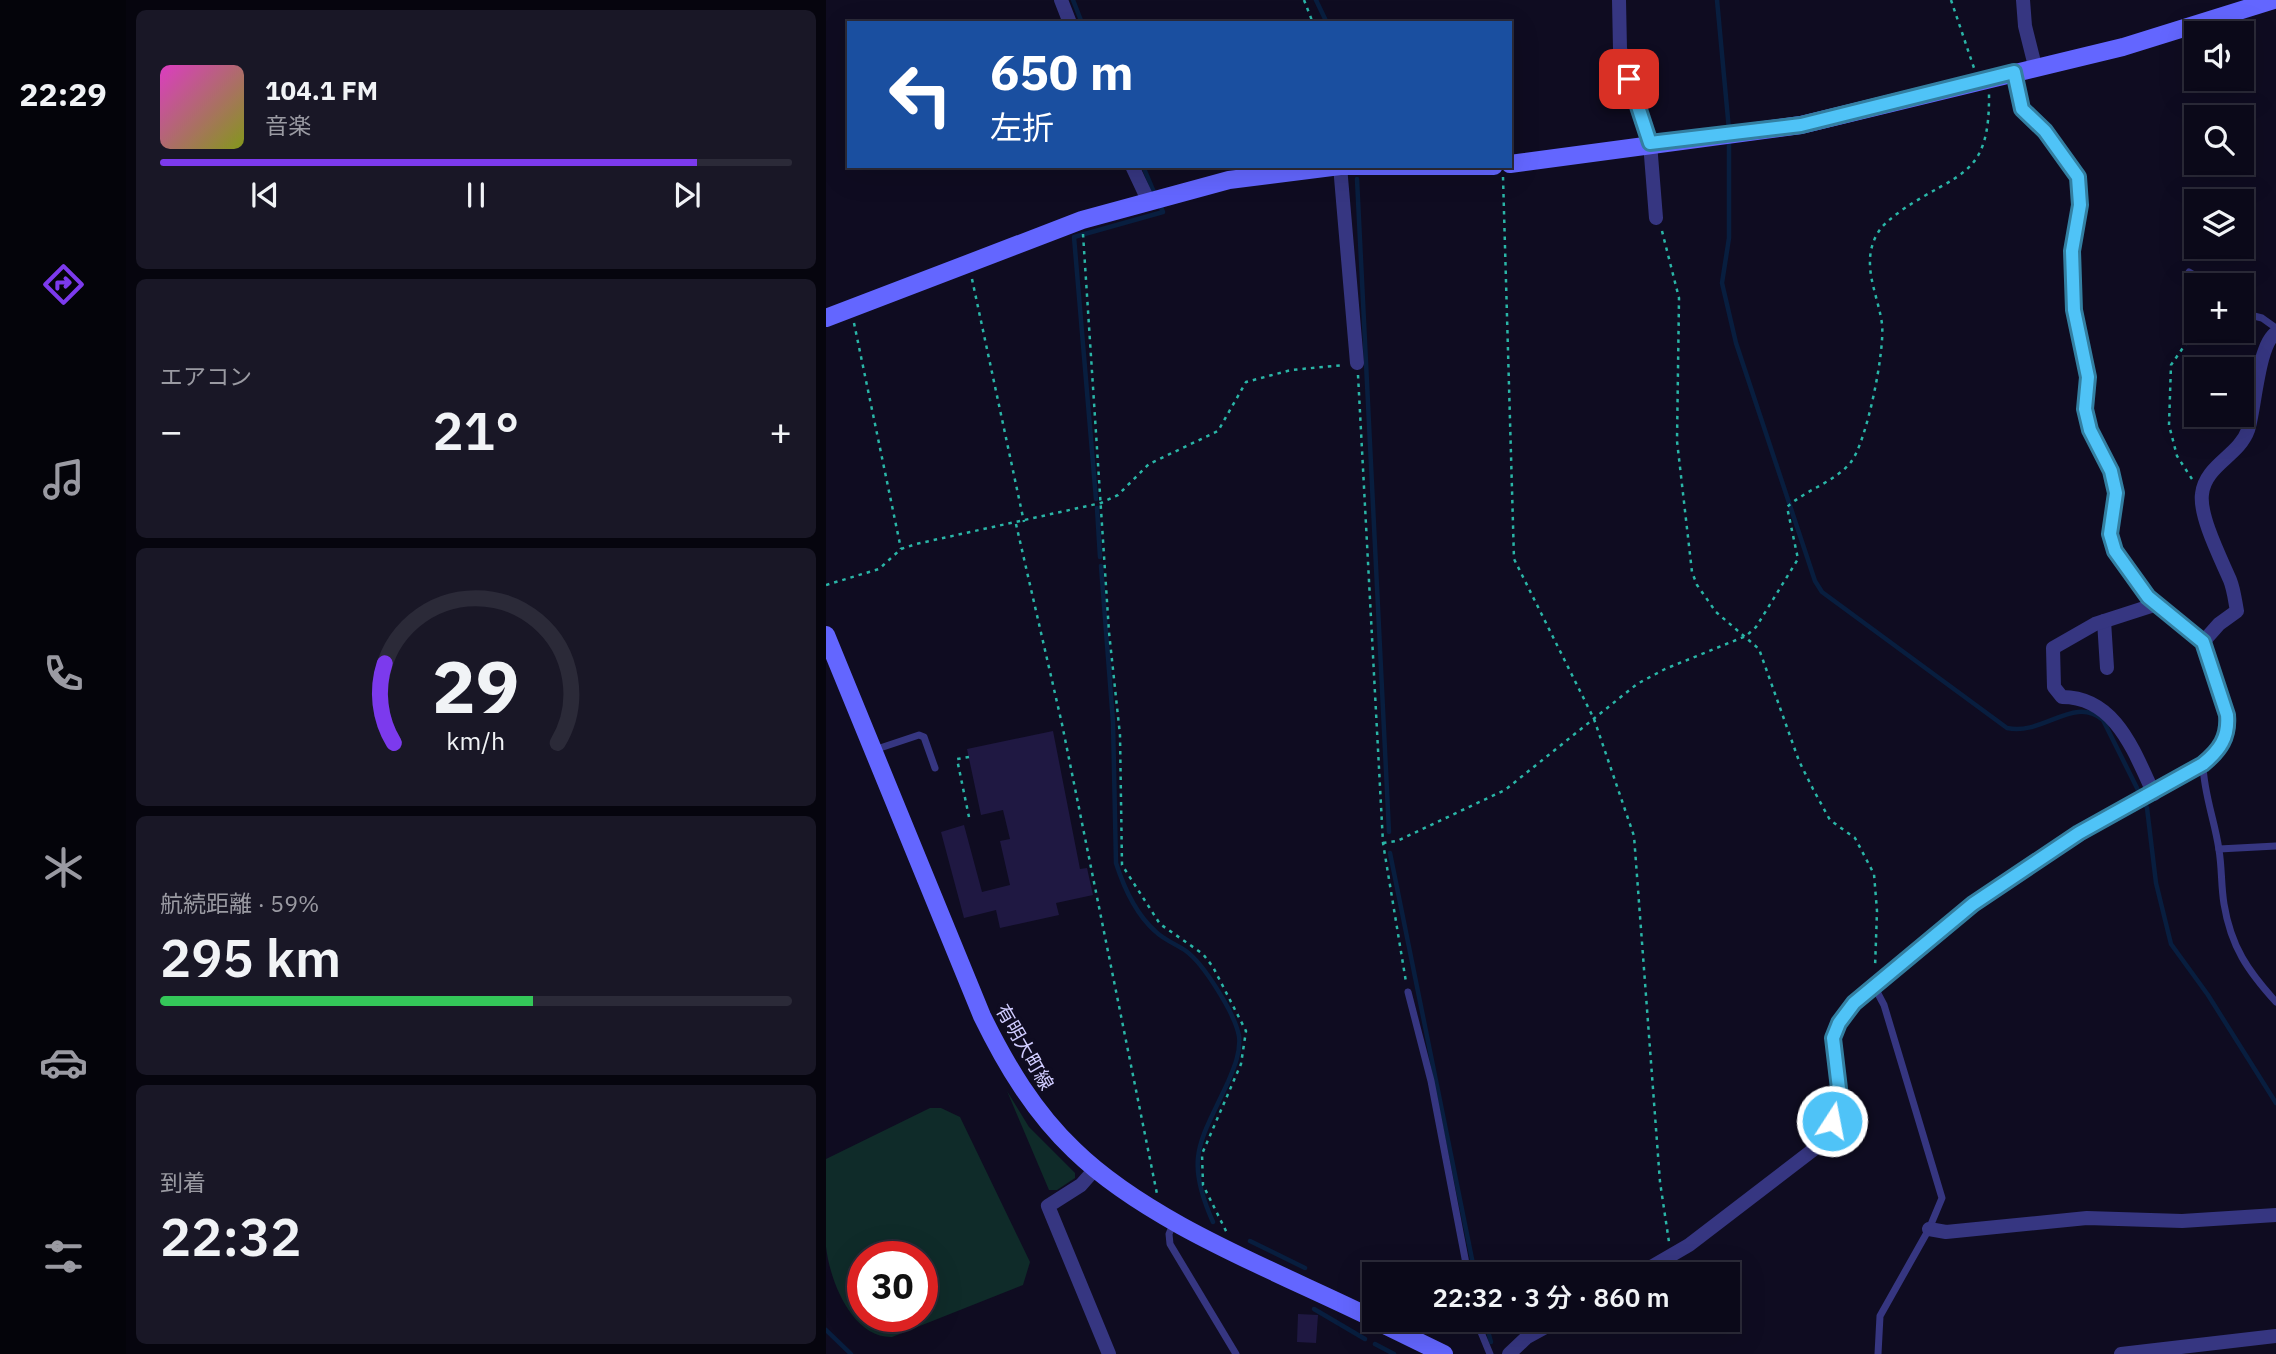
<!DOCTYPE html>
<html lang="ja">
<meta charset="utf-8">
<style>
body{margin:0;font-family:"IBM Plex Sans","Noto Sans JP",sans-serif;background:#191726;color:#f1f3f6;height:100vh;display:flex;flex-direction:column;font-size:26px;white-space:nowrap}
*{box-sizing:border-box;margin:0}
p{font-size:23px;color:#9a9aa2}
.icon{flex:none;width:38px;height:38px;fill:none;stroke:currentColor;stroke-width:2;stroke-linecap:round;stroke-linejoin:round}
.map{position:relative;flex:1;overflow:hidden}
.panel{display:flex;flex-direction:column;gap:10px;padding:10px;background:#06050e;width:700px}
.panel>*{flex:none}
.top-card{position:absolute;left:21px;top:21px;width:665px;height:147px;border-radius:0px;box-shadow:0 7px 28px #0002,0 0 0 2px #2b2a38;background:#1a4fa0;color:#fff;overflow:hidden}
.controls{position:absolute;left:1358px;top:21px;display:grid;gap:14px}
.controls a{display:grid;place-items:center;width:70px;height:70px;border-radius:0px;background:#0b0919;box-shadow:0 7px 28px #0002,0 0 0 2px #2b2a38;font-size:35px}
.speed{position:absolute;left:21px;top:1241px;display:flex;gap:14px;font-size:35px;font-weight:700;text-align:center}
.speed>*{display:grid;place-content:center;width:91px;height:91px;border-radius:50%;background:#0b0919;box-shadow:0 7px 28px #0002,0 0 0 2px #2b2a38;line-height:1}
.speed .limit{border:10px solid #d22;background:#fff;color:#111}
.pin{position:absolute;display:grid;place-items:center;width:60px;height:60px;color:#fff;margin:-30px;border-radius:14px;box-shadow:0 4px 10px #0006}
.me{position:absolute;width:77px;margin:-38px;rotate:11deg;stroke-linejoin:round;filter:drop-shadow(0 0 5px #0008)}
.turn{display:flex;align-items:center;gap:24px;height:147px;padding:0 28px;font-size:32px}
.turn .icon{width:91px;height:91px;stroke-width:2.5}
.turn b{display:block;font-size:49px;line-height:60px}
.big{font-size:52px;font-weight:600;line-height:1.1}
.panel .widget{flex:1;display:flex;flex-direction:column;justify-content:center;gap:10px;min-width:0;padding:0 24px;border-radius:10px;background:#191726}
.panel .dial{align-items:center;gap:0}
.dial svg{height:182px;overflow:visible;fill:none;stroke:#2b2a38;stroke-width:7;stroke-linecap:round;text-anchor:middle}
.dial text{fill:#f1f3f6;stroke:none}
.song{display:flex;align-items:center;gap:21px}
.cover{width:84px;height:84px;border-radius:10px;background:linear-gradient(135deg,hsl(310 70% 55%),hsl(70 70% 35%))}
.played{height:7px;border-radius:4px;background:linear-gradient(90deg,#7c3aed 85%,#2b2a38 85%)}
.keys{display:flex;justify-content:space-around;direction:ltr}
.heat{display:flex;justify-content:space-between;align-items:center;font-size:38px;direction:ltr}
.charge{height:10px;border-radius:5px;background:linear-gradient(90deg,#34c759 59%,#2b2a38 0)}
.trip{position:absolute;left:536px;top:1262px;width:378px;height:70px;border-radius:0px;background:#0b0919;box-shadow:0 7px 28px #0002,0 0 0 2px #2b2a38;font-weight:600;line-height:70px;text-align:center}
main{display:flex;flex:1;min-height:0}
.tab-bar{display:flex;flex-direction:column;width:126px;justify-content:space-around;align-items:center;background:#04040a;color:#9a9aa2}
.tab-bar .icon{width:49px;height:49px}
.tab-bar .current{color:#7c3aed}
.tab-bar b{font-size:32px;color:#f1f3f6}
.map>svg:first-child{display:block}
</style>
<main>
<nav class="tab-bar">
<b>22:29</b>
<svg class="icon current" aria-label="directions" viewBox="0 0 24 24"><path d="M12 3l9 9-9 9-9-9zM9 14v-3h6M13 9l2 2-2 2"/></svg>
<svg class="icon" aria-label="music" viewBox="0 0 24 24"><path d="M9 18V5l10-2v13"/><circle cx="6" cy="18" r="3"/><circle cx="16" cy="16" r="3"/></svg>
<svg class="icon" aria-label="phone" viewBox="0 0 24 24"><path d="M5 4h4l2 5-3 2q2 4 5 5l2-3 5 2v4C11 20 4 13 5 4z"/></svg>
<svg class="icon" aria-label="climate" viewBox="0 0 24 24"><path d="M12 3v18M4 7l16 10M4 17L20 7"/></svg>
<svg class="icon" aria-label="car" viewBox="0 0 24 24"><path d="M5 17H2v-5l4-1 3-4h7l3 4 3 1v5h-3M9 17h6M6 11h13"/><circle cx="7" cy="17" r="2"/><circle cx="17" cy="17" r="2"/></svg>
<svg class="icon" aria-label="filters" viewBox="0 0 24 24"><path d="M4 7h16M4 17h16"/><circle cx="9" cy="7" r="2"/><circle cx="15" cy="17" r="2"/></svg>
</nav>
<section class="panel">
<div class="widget">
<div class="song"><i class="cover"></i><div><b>104.1 FM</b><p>音楽</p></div></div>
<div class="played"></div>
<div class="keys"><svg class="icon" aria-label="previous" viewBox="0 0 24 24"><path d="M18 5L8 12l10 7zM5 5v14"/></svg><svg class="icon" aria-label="pause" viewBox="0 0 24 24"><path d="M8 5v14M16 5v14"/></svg><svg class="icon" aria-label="next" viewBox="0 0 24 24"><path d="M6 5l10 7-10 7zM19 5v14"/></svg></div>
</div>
<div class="widget"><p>エアコン</p>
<div class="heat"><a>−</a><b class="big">21°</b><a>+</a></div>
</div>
<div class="widget dial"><svg viewBox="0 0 100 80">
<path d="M14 69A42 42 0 1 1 86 69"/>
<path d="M14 69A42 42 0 0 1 10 34" stroke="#7c3aed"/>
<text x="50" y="56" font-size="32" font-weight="700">29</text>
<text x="50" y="72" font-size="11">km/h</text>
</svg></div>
<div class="widget"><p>航続距離 · 59%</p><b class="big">295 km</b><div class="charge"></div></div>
<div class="widget"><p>到着</p><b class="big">22:32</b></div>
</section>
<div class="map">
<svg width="1450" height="1354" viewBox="0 0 1450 1354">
<rect width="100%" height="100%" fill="#0f0c21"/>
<g fill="#0f2b29" fill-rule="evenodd">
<path d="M181,1091L203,1127L249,1173V1178L231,1190H223Z"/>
<path d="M104,1108H115L134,1117L204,1262L197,1285L66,1337C26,1338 4,1281 0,1247C0,1219 0,1187 0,1159ZM37,1256H96V1316H37Z"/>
</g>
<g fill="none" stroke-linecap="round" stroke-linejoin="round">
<g stroke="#081e3f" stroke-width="4.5">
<path d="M247,0L256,23"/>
<path d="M490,0L501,23"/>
<path d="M891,0L903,130"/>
<path d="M903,139V238L896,283L910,343L989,581L996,592L1181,728C1217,736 1248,695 1277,720L1321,808L1330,883L1345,944L1382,995L1450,1103"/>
<path d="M317,166L330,197"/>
<path d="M531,179L563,832"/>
<path d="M270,499L248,237L337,212L334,205"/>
<path d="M271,508L274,557"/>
<path d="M275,566L287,722L290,863C298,888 309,913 329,931C338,940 350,944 360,951C378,964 409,1014 413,1036C415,1052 408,1068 402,1082C374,1143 358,1157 387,1222"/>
<path d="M564,853L649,1274"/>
<path d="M424,1241L479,1268"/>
<path d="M488,1309L539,1339"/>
<path d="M659,1320L665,1342"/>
<path d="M0,1330L25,1354"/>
<path d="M549,1344L568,1354"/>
</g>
</g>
<g fill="#1f1842">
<path d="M227,731L254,869L261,868L267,895L230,903L233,915L174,928L170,910L138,918L115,832L138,825L156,892L184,885L174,841L184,839L177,810L155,815L141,749Z"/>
<path d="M472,1314L492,1315L490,1343L471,1342Z"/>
</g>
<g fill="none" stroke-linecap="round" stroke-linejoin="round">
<g stroke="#2ab5a7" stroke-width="2.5" stroke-dasharray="3.5 5" stroke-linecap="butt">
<path d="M478,0L487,23"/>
<path d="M1125,0L1148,68"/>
<path d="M677,177L688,559L768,719L808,836L834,1182L843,1242"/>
<path d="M836,231L853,298L851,441L866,572L871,585L890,612L933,649L973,761L987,789L1004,820L1029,838L1048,874L1051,911L1049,968"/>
<path d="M257,234L283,632L294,735L296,865L334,924L377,954L387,967L420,1031L415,1064L376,1154L377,1185L401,1233"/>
<path d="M146,279L198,522"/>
<path d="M28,323L75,549"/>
<path d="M532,375L557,843L580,982"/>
<path d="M1366,479L1351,456L1343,425L1345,365L1370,329"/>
<path d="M190,524L236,724L331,1194"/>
<path d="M0,585L53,569L75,549L90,544L275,503L292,495L323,464L392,431L420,382L465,370L518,365"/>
<path d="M143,757L131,759L144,822"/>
<path d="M557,843L571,841L679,790L811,684L839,669L920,636L930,627L972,559L961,507C981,489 1009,482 1025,462C1041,441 1059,351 1056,324C1052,294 1035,266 1050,236C1056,224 1066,218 1076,210C1133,171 1164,178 1163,94"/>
</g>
<g stroke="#363681" stroke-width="7">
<path d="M1363,272L1384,285"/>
<path d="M1416,313L1436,318L1450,328"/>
<path d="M48,750L93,735L98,737L109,768"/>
<path d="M1377,765C1378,795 1389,821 1393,850C1396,868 1395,886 1398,904C1405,947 1422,971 1450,1002"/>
<path d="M1393,849L1450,846"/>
<path d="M1048,986L1058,1005L1116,1198L1103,1229L1054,1316L1052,1354"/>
<path d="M582,992L605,1081L642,1274"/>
<path d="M348,1222L343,1234L344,1244L410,1354"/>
<path d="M650,1320L664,1354"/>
</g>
<g stroke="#363681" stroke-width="14">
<path d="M235,0L244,23"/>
<path d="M793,0L794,49L824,143L830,218"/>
<path d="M1197,0L1199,26L1209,66"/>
<path d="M306,166L322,200"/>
<path d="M514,166L531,363"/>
<path d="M1278,621L1281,668"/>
<path d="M1377,642L1393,624L1411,611C1409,601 1408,590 1404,580C1395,559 1373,516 1376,494C1379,465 1413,456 1422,430C1429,409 1432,344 1450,333"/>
<path d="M1328,794C1308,752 1290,697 1236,697L1228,687L1227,648L1269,624L1331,604"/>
<path d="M269,1169L255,1185L222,1206L283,1354"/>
<path d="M1103,1229L1120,1232L1261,1218L1356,1221L1450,1215"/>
<path d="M813,1274L863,1245L996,1143L1014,1097L1007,1038L1013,1023L1028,1003L1147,904L1253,833L1377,764L1393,750L1402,726L1401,715L1377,642L1322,597L1289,551L1284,534L1290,493L1285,471L1264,430L1259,409L1262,377L1248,310L1246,251L1254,205L1252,177L1219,131L1196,109L1188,72"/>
<path d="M683,1354L701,1337L732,1320"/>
<path d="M1295,1354L1450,1336"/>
</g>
<g stroke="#6366ff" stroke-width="18">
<path d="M684,164L975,125L1297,47L1448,0"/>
<path d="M0,318L256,220L403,180L514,166H668"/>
<path d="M0,635L156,1016C180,1065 208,1112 248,1150C324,1224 453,1272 548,1319"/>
<path d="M548,1320L618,1354"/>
</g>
</g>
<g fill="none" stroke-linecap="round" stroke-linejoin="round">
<g stroke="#337fa1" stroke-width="18">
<path id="route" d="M803,79L824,143L975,125L1188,72L1196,109L1219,131L1252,177L1254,205L1246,251L1248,310L1262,377L1259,409L1264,430L1285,471L1290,493L1284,534L1289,551L1322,597L1377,642L1401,715C1403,737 1394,750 1377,764L1253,833L1147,904L1028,1003L1013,1023L1007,1038L1014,1097L1006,1121"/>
</g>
<use href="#route" stroke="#4fc3f7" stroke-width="12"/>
</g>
<g text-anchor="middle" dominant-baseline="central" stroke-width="7" stroke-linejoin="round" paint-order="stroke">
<g font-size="19" fill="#d0ccff" stroke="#0f0c21">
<text transform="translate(199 1047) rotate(60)">有明大町線</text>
</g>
</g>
</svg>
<div class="controls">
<a><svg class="icon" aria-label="sound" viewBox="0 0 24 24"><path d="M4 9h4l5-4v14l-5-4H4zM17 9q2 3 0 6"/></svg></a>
<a><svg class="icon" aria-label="search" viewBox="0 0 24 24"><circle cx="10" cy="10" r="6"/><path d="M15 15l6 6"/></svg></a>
<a><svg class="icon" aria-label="layers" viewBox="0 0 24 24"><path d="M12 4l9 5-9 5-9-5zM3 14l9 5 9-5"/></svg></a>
<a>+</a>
<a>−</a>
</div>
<div class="speed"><div class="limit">30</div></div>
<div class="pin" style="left:803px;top:79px;background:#d93025"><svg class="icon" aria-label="arrive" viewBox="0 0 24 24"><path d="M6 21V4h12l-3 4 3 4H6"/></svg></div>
<svg class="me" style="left:1006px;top:1121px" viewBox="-20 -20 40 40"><circle r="17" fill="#4fc3f7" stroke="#fff" stroke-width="3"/><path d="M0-11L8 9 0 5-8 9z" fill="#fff"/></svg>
<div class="trip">22:32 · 3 分 · 860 m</div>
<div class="top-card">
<div class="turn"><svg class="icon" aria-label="left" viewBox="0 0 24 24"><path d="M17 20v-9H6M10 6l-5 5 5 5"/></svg><div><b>650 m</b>左折</div></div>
</div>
</div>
</main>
